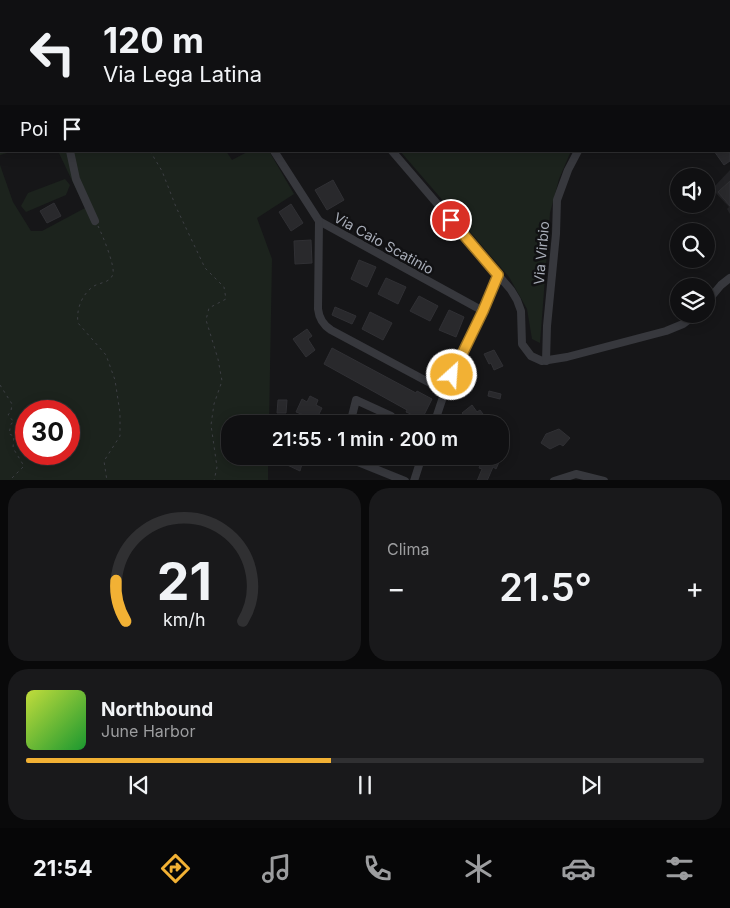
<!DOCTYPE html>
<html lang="it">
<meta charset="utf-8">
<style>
body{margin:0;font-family:Inter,sans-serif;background:#19191b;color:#f1f3f6;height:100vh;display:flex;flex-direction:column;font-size:19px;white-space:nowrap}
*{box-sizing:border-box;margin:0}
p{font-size:16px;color:#9c9d9f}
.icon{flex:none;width:28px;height:28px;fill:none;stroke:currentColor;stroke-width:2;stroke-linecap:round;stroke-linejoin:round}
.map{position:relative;height:480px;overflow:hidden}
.side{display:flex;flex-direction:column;gap:8px;padding:8px;background:#09090a;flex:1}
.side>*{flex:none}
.banner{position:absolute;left:0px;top:0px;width:730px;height:152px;box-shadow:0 2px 12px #0003,0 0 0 1px #303032;background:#101012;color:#f1f3f6;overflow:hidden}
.controls{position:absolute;left:670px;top:168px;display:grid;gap:10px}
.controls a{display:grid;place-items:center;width:45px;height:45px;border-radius:50%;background:#101012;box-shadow:0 2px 12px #0003,0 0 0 1px #303032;font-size:25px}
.speed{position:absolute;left:15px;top:400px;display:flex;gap:10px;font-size:25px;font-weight:700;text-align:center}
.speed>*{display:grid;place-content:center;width:65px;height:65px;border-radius:50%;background:#101012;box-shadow:0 2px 12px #0003,0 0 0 1px #303032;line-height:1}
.speed .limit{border:8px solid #d22;background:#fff;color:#111}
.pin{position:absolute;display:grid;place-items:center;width:42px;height:42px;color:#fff;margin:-21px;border:2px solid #fff;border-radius:50%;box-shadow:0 1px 5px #0007}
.me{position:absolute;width:55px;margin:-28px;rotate:26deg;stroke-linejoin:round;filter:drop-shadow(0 0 4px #0008)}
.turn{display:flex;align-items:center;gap:18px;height:105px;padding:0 20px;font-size:22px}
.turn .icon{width:65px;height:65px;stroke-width:2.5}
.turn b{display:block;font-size:35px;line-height:42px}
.then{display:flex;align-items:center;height:48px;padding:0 20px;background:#0003;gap:10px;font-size:19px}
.big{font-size:38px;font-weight:600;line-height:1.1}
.side .tile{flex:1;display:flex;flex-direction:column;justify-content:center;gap:8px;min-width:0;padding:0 18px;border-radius:20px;background:#19191b}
.side .dial{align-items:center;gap:0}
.dial svg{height:130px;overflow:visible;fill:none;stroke:#303032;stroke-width:7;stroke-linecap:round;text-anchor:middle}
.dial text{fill:#f1f3f6;stroke:none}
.song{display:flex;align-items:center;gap:15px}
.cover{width:60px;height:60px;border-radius:8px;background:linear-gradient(135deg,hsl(70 70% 55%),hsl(130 70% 35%))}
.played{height:5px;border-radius:2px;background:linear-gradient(90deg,#f2b134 45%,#303032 45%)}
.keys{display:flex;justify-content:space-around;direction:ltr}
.heat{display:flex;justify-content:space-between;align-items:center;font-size:28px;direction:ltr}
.side .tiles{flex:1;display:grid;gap:8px;grid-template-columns:1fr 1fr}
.tile:last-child{grid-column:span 2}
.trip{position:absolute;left:221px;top:415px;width:288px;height:50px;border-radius:20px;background:#101012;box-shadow:0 2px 12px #0003,0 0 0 1px #303032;font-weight:600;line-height:50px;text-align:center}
.tab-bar{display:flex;height:80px;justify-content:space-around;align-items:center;background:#060607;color:#9c9d9f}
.tab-bar .icon{width:35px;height:35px}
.tab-bar .on{color:#f2b134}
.tab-bar b{font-size:22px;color:#f1f3f6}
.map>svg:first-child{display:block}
</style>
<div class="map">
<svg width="730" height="481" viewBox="0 0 730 481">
<rect width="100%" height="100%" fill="#161618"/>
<path fill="#222225" d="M730,170V214L727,209L729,207L712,189Z"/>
<g fill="#1c231d" fill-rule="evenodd">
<path d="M0,0H156L157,1H1V151H14L0,155Z"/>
<path d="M411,0H677L411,1Z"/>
<path d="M58,151H226L232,160L249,151H269L294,194L257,218L272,259L269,424H230V456H268V480H0V165L13,202L31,231H42L85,208ZM26,411H69V454H26Z"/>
<path d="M400,151H571L559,179L550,213L540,343L532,339L527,309L509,277Z"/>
<path d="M65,179L70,185L66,195L26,212L21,206L28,193Z"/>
</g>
<g fill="#29292c" stroke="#303034">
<path d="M714,151H730V161L724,165Z"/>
<path d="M333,180L344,200L327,210L315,190Z"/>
<path d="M730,181V206L718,192Z"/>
<path d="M54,203L61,216L47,223L40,211Z"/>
<path d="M291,204L303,223L291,231L279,212Z"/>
<path d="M311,240L312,263L295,264L294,241Z"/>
<path d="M359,260L376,267L367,287L351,279Z"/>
<path d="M386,278L406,287L398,304L378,294Z"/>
<path d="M419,296L438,306L430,321L410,311Z"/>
<path d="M335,307L356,316L352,324L332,315Z"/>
<path d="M449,310L464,317L456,337L439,330Z"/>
<path d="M370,312L392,323L383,340L362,329Z"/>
<path d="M307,329L312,336L308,339L315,350L306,357L293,339Z"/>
<path d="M332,348L416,393L417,391L432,399L422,419L406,412L407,410L324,364Z"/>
<path d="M494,350L503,366L494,370L491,363L489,364L484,354Z"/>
<path d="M489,391L501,394L500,399L488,396Z"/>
<path d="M310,396L318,400L316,405L322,408L316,420L296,412L302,399L307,402Z"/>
<path d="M278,400H287L286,413H277Z"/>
<path d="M472,405L477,412L480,410L486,418L490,415L496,422L493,424H484L482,421L475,424L472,419L469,421L462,413Z"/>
<path d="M559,429L570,438L563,446L560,444L550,449L541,443L546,434Z"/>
<path d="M286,456H310L311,463L302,464L300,471L283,463Z"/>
<path d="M484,456H490L500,460L496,469L493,467L487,481H477L482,469L479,468Z"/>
</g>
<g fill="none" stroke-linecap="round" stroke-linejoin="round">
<g stroke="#3d3f44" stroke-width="1" stroke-dasharray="2.5 4" stroke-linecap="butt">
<path d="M150,151L162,171L176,207L205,268L224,287L226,299L209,308L206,320L218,359L222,381L214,404L211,425L217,467L214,481"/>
<path d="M98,226C102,234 115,265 113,274C110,283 101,282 94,286C82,294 76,309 78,323L106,355L115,380L120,413V436L104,461L107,481"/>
<path d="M0,385L12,404L11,411L8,415L14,422L11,424L9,434L14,436L13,448L24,466L9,481"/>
</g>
<g stroke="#37383d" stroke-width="8">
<path d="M28,0L29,1"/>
<path d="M162,0V1"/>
<path d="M681,1L682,0"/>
<path d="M729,83L730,82"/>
<path d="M70,151L76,179L95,221"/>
<path d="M274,151L319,221L483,311"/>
<path d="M392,151L511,290L517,300L521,311L522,344L531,356L542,361L567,357L666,331L683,324L696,314"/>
<path d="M319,221L318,309C319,318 323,325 331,330L445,391"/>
<path d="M706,303L721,285L730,278"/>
<path d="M546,361L547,326L556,234L557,200L568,170L578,151"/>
<path d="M350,424L356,400L391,416"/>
<path d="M434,424L445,391L483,311L498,275"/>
<path d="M343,456L405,481"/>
<path d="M414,481L422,456"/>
<path d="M554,481L576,474L604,481"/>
</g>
</g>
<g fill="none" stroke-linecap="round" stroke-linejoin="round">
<g stroke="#9d7322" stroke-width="12">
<path id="route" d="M451,220L498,275L483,311L452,375"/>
</g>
<use href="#route" stroke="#f2b134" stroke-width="9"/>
</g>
<g text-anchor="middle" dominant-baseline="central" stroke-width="5" stroke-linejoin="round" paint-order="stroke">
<g font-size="14" fill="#a8adb8" stroke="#111113">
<text transform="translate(384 243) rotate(29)">Via Caio Scatinio</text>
<text transform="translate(541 253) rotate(-85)">Via Virbio</text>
</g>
</g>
</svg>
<div class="controls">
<a><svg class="icon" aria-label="sound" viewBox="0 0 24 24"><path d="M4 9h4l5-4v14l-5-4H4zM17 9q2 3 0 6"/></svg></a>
<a><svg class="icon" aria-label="search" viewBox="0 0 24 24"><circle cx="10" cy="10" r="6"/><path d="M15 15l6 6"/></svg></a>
<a><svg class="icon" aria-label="layers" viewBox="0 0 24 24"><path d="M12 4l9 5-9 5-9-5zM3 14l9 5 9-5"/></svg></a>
</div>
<div class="speed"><div class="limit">30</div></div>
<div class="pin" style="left:451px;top:220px;background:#d93025"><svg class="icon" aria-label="arrive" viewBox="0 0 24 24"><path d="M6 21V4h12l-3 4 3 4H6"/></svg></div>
<svg class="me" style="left:452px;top:375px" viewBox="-20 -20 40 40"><circle r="17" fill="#f2b134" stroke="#fff" stroke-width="3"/><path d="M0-11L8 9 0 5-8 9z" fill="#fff"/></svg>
<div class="trip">21:55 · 1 min · 200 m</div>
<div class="banner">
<div class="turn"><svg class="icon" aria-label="left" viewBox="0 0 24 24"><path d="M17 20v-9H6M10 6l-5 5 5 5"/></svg><div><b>120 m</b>Via Lega Latina</div></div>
<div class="then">Poi<svg class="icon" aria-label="arrive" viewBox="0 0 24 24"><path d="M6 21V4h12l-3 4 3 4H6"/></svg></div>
</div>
</div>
<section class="side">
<div class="tiles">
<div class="tile dial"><svg viewBox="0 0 100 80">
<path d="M14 69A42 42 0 1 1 86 69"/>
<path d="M14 69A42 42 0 0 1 8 44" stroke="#f2b134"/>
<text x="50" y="56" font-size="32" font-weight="700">21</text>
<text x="50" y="72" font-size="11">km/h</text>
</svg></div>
<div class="tile"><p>Clima</p>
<div class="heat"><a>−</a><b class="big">21.5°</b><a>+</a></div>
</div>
<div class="tile">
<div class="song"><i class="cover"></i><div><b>Northbound</b><p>June Harbor</p></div></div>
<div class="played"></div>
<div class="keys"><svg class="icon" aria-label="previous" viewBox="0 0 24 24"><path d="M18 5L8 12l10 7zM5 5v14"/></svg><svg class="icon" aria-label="pause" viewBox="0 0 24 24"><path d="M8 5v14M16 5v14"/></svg><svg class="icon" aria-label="next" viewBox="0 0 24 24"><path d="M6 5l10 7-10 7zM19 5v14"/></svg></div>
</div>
</div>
</section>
<nav class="tab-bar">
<b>21:54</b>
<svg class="icon on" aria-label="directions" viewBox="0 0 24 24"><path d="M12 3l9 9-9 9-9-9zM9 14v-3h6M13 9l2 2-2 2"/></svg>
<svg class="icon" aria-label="music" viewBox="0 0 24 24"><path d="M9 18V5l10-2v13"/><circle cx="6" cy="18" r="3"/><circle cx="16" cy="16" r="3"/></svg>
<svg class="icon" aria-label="phone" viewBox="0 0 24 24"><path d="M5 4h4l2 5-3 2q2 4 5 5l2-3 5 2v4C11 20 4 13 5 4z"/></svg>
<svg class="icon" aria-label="climate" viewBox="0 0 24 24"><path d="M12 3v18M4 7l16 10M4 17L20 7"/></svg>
<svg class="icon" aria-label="car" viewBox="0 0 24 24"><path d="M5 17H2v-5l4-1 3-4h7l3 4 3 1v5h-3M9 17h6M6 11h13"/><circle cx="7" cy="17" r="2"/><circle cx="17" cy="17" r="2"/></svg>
<svg class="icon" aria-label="filters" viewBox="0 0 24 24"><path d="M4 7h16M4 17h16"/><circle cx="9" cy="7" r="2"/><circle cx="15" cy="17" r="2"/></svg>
</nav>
